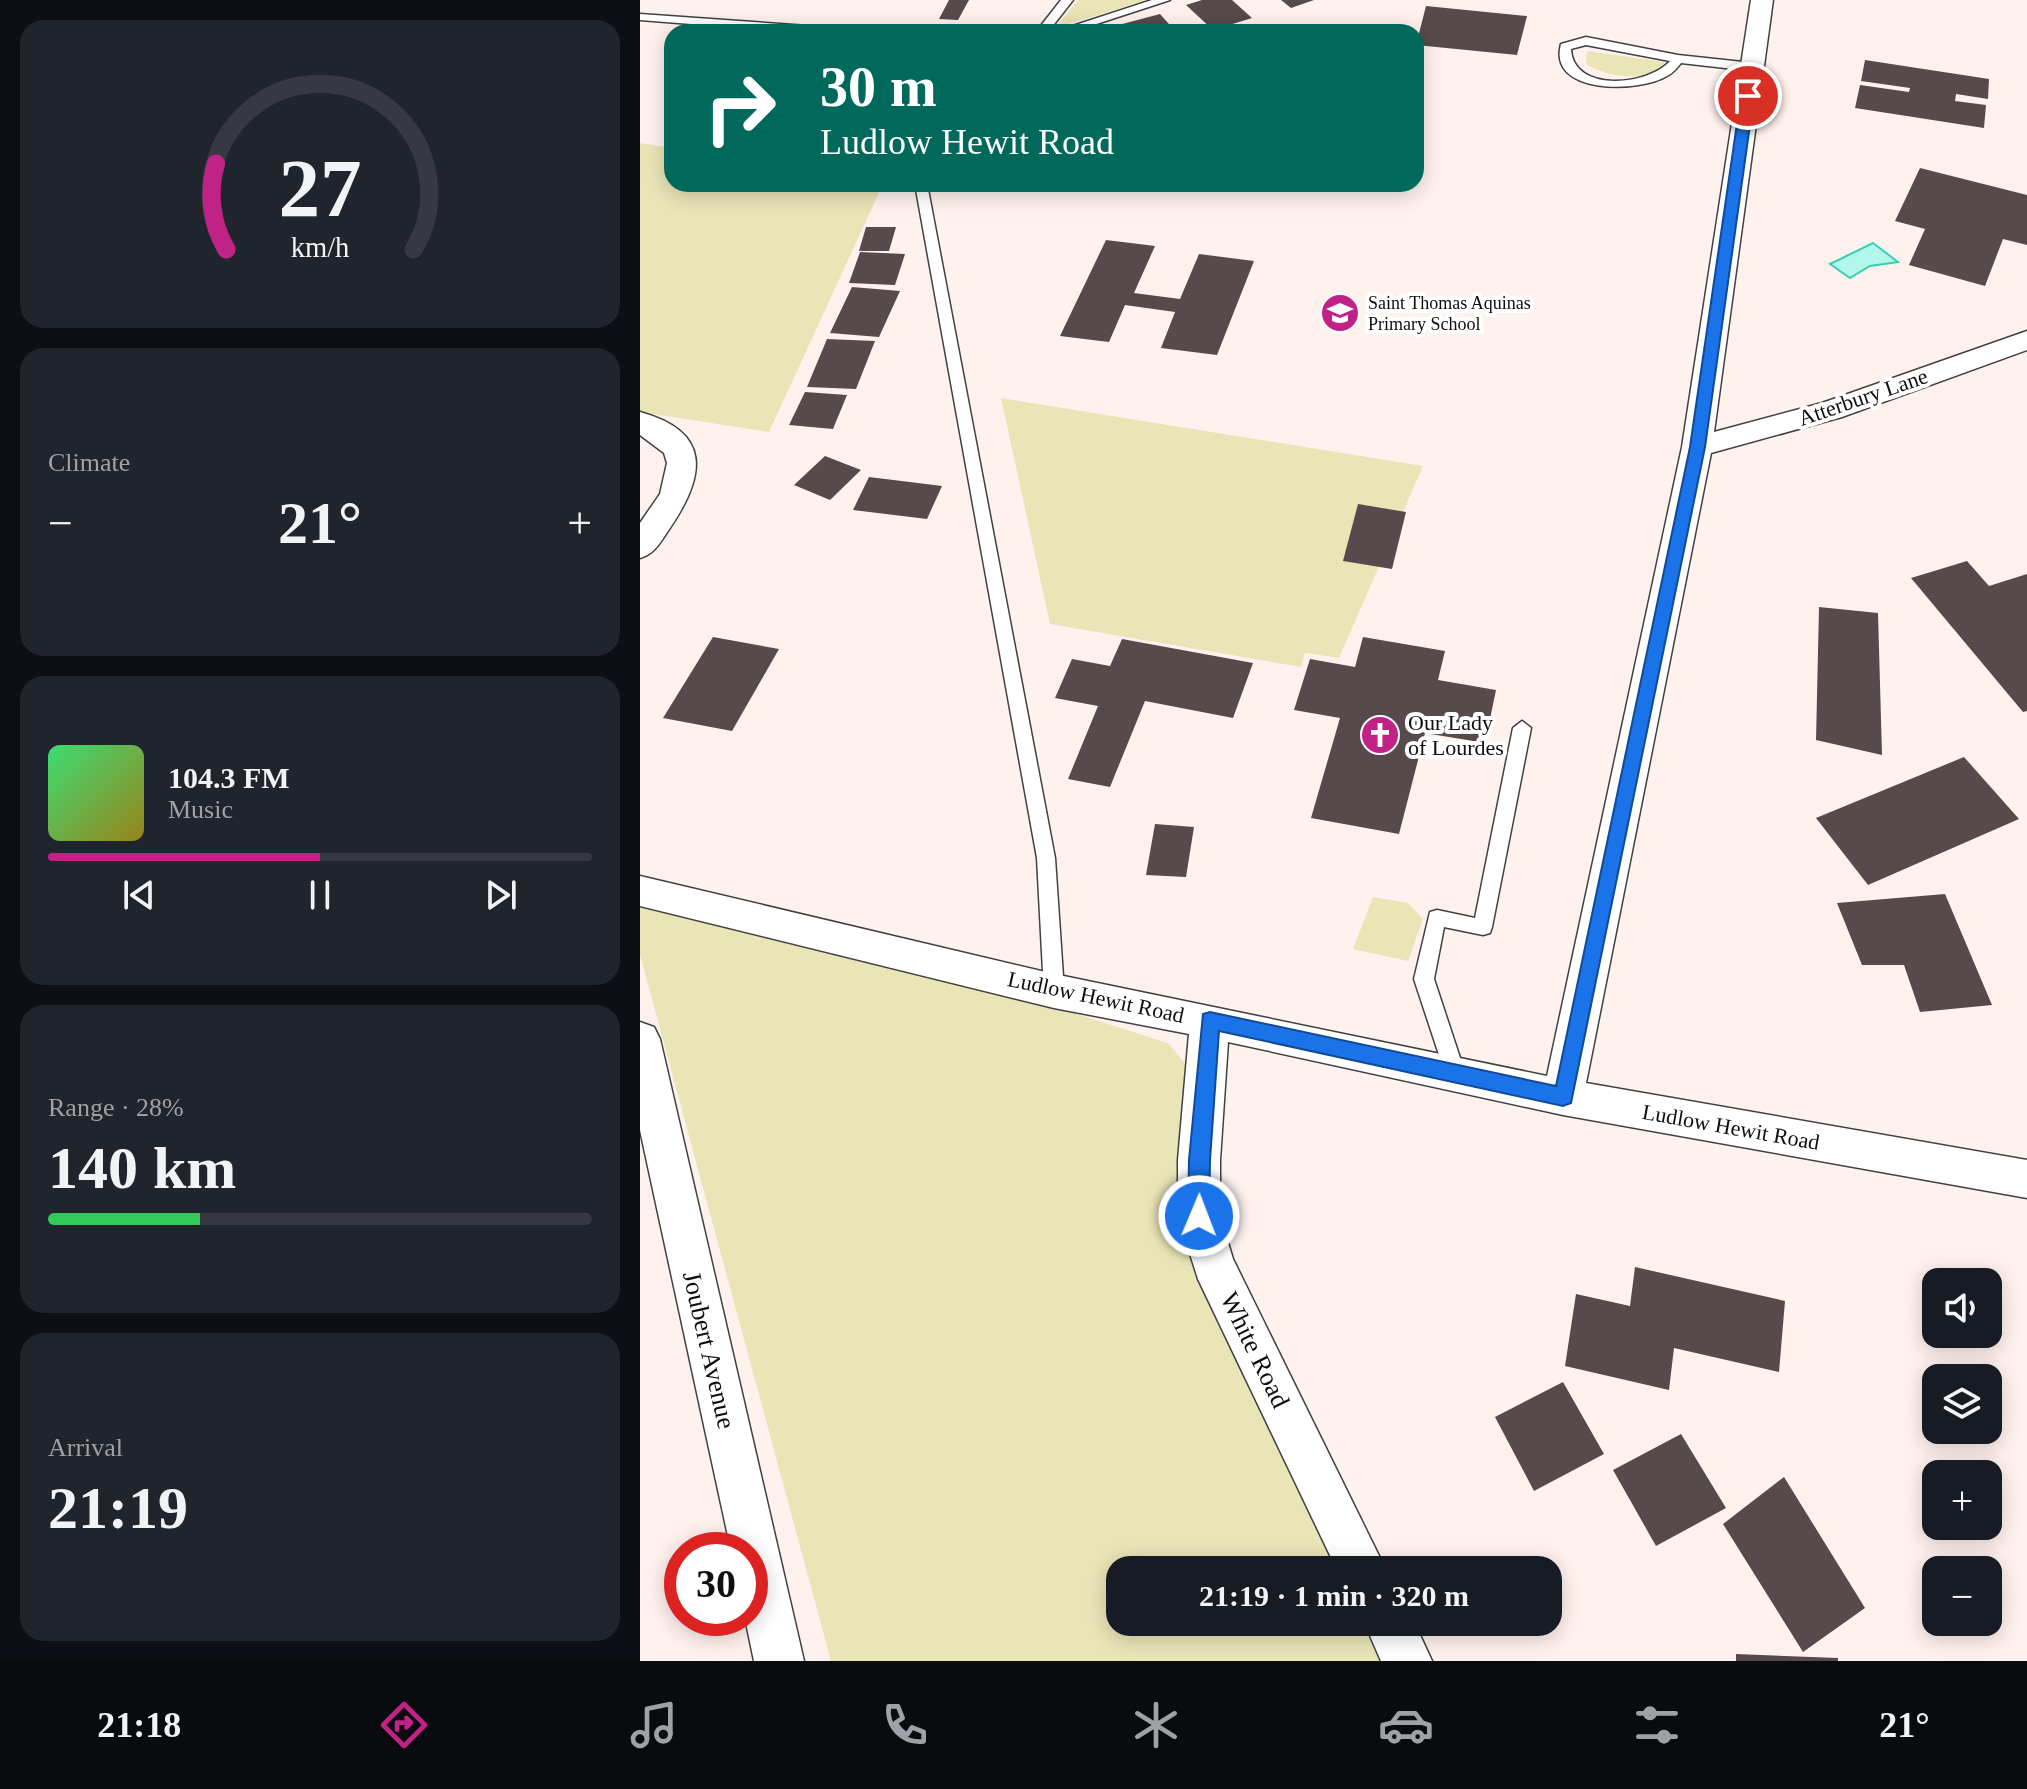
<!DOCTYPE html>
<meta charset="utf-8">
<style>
body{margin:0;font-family:"Times New Roman",serif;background:#20242c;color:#f1f3f6;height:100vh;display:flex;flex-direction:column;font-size:30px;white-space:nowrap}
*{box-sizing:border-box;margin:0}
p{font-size:26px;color:#9ea1a6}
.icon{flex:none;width:44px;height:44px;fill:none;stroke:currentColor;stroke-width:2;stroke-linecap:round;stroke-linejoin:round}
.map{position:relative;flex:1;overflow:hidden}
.panel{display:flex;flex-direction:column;gap:20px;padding:20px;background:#0d0f14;width:640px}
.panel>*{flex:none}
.hud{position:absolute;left:24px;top:24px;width:760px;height:168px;border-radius:24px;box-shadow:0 4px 20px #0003;background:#00695c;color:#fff;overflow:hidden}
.controls{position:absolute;left:1282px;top:1268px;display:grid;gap:16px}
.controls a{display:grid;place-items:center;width:80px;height:80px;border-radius:16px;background:#171b24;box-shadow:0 4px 20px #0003;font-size:40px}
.speed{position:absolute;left:24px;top:1532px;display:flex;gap:16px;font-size:40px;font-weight:700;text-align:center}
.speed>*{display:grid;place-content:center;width:104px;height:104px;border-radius:50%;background:#171b24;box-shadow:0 4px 20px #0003;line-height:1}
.speed .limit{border:12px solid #d22;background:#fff;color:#111}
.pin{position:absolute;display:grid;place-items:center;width:68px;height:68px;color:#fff;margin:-34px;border:4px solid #fff;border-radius:50%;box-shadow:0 2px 8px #0007}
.me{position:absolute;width:88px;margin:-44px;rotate:1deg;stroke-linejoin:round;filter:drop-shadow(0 0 6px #0008)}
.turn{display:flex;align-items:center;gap:28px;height:168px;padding:0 24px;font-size:36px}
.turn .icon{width:104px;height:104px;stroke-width:2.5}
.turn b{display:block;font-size:56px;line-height:68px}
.big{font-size:60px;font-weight:600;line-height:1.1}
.panel .widget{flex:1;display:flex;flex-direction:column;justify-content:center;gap:12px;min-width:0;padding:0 28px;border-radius:24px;background:#20242c}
.panel .dial{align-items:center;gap:0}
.dial svg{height:208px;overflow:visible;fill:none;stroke:#363941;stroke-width:7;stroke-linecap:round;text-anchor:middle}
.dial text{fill:#f1f3f6;stroke:none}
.song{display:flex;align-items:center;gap:24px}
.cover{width:96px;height:96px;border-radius:12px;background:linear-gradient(135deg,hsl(140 70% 55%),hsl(50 70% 35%))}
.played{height:8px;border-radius:4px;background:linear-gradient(90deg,#c12285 50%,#363941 50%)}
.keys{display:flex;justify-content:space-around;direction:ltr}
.heat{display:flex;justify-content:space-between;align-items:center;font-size:44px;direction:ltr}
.charge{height:12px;border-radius:6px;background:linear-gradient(90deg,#34c759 28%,#363941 0)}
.trip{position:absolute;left:466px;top:1556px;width:456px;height:80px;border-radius:24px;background:#171b24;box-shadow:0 4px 20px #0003;font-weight:600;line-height:80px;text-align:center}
.tabs{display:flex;height:128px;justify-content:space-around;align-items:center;background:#090b0e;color:#9ea1a6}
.tabs .icon{width:56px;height:56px}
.tabs .selected{color:#c12285}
.tabs b{font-size:36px;color:#f1f3f6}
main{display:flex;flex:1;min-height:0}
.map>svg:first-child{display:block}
</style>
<main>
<section class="panel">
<div class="widget dial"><svg viewBox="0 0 100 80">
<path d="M14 69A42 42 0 1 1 86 69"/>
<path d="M14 69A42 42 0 0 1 10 36" stroke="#c12285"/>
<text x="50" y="56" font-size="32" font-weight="700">27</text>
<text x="50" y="72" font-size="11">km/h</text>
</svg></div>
<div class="widget"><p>Climate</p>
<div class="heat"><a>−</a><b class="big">21°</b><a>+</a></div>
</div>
<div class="widget">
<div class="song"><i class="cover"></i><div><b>104.3 FM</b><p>Music</p></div></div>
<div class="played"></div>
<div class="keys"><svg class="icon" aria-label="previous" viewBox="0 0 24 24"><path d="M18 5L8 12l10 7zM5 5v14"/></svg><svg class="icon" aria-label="pause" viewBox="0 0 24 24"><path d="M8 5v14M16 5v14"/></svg><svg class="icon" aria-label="next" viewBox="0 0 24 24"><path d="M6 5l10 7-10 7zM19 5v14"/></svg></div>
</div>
<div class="widget"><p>Range · 28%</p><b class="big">140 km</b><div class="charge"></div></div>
<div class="widget"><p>Arrival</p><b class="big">21:19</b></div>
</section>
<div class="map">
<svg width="1387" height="1661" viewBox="0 0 1387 1661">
<rect width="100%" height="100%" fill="#fff2ee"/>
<g fill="#eae5b7">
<path d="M438,0H507L415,28Z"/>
<path d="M947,51L1025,62C1007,85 967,77 946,64Z"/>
<path d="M0,143L32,148V184H243L129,432L0,412Z"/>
<path d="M361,398L783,466L699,658L665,653L661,667L410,624Z"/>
<path d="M733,897L768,903L783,919L768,961L713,949Z"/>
<path d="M0,902L412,1006L528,1043L553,1073L541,1217L705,1570H480V1622H730L749,1661H191L0,955Z"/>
</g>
<path fill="#b2f7e9" stroke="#37d0b5" stroke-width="2" d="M1233,243L1258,262L1230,266L1210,278L1190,264Z"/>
<g fill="#564a4c">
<path d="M309,0H329L318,20L299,19Z"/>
<path d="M562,0H592L612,18L573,30L546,5Z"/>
<path d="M641,0H674L651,8Z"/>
<path d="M786,6L887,16L877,55L776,45Z"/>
<path d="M520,14L536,32H456V31Z"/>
<path d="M1225,60L1349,79L1348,99L1316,94L1315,101L1346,105L1344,128L1215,108L1220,85L1269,92L1270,88L1221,81Z"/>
<path d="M1280,168L1387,195V245L1363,239L1345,286L1269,265L1285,229L1255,221Z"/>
<path d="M226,227H256L249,251H219Z"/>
<path d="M466,240L515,246L494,293L540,299L559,254L614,261L577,355L521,348L535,312L485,305L469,342L420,336Z"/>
<path d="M220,252L265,254L255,285L209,283Z"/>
<path d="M212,287L260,291L239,337L190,333Z"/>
<path d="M187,339L235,341L216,389L167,387Z"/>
<path d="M165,392L207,395L193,429L149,425Z"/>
<path d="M185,456L221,470L190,500L154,485Z"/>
<path d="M229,477L302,486L287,519L213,510Z"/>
<path d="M718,504L766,512L752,569L703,561Z"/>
<path d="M1327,561L1349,586L1387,574V711L1383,712L1271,578Z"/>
<path d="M1179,607L1238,613L1242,755L1176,740Z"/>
<path d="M73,637L139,649L92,731L23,718Z"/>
<path d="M723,637L805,651L798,680L856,690L845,743L785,733L759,834L671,818L700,718L654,710L670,659L715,667Z"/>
<path d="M482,639L613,663L593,718L505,701L470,787L428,779L458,706L415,698L432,659L470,666Z"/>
<path d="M1324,757L1379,819L1228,885L1176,818Z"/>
<path d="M515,824L554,827L546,877L506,875Z"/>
<path d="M1305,894L1352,1005L1280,1012L1264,965H1222L1197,903Z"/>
<path d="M995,1267L1145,1301L1139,1372L1034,1348L1029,1390L925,1366L936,1294L990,1306Z"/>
<path d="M923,1382L964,1454L894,1491L855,1417Z"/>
<path d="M1041,1434L1086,1508L1016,1546L973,1470Z"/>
<path d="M1144,1477L1225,1608L1163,1652L1083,1524Z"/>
<path d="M1096,1654L1198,1658V1661H1096Z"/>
</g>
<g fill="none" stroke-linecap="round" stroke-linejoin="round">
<g stroke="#414141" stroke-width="3">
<g id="lane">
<path d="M421,0H433L408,32H396Z"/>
<path d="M512,0H530L432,32H414Z"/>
<path d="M0,14L197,28L203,32H151L0,20Z"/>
<path d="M946,37L1038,55L1112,63L1118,67L1112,71L1041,63C1037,68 1033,73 1027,76C999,93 907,95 921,44ZM946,45L1030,61C1008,86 933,93 931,49Z"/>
<path d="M275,184H287L415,858L424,991L421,997L414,999L407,997L404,991L397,858Z"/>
<path d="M882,721L891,728L852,927L850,933L843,935L804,927L794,979L825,1073L822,1079L815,1082L808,1079L805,1073L774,979L790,912L797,910L835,918L873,728Z"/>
</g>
</g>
<g stroke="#414141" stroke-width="3">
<g id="street">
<path d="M1111,0H1133L1074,432L1182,403L1387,331V350L1202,417L1071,453L946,1083L1387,1160V1198L923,1115L588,1042L580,1160V1216L593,1259L746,1570H697L558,1279L538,1216V1160L549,1034L414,1008L0,906V876L414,974L907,1076L1042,447Z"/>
<path d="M0,412C73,432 65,476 30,528C21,541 15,554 0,558V523L20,494L27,463L24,453L0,435Z"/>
<path d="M0,1022L14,1027L20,1039L164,1661H114L105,1618H110V1550H91L0,1130Z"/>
<path d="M724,1622H774L792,1661H741Z"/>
</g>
</g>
<use href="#lane" fill="#fff" fill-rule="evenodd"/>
<use href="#street" fill="#fff" fill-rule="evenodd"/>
</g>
<path fill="#1a73e8" stroke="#114b97" stroke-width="2" d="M1108,93L1114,96L1065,447L931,1103L923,1106L579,1031L570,1160L569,1216L566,1223L559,1226L551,1223L548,1216L549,1160L563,1014L570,1012L916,1086L1050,447L1101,96Z"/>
<defs>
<g id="school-disc" transform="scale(2)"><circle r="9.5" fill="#c12285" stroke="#fff"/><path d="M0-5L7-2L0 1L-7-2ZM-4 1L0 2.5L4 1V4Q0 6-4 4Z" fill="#fff"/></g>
<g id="church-disc" transform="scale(2)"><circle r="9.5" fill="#c12285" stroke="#fff"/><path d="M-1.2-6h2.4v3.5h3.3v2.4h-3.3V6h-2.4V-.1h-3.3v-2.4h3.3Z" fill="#fff"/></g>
</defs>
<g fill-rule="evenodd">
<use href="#school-disc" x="700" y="313"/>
<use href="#church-disc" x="740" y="735"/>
</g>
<g text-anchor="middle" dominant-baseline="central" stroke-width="8" stroke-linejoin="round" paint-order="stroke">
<g font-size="18" fill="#0e0e0e" stroke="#fff" text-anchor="start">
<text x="728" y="303">Saint Thomas Aquinas<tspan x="728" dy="21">Primary School</tspan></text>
</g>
<g font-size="22" fill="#0e0e0e" stroke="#fff">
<text transform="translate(1223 397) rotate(-19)">Atterbury Lane</text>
<text transform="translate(456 997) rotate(12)">Ludlow Hewit Road</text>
<text transform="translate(1091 1127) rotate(10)">Ludlow Hewit Road</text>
</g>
<g font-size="22" fill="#0e0e0e" stroke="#fff" text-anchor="start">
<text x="768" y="722">Our Lady<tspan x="768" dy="25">of Lourdes</tspan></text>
</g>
<g font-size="26" fill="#0e0e0e" stroke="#fff">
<text transform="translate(69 1350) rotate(77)">Joubert Avenue</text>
<text transform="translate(615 1350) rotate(64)">White Road</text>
</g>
</g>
</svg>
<div class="controls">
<a><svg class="icon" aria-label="sound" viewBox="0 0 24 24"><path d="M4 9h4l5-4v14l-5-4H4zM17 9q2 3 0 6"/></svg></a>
<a><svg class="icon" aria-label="layers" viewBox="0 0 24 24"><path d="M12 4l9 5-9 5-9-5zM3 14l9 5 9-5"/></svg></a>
<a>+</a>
<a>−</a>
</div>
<div class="speed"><div class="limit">30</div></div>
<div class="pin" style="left:1108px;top:96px;background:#d93025"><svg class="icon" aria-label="arrive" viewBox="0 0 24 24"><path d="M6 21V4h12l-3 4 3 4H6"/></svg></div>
<svg class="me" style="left:559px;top:1216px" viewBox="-20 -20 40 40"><circle r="17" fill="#1a73e8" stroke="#fff" stroke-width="3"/><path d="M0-11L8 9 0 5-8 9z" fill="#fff"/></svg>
<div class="trip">21:19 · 1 min · 320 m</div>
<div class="hud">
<div class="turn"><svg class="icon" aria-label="right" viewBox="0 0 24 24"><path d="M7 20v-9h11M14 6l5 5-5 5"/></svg><div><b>30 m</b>Ludlow Hewit Road</div></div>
</div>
</div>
</main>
<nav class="tabs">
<b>21:18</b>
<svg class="icon selected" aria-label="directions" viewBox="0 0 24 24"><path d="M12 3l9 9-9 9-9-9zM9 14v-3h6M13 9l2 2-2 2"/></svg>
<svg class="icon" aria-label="music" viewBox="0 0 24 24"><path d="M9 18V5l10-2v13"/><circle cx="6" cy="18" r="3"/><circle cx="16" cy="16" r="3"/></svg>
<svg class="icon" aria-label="phone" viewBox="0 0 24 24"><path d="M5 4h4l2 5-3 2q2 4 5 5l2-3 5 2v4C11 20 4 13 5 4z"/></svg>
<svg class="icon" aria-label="climate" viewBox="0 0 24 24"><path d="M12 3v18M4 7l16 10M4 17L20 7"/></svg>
<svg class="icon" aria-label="car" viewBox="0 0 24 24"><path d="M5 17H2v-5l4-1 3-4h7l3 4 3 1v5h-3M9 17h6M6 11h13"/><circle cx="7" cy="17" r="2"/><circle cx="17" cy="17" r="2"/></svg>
<svg class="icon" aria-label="filters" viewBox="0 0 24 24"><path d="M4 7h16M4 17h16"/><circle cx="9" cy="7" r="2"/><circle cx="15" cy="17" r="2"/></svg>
<b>21°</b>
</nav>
